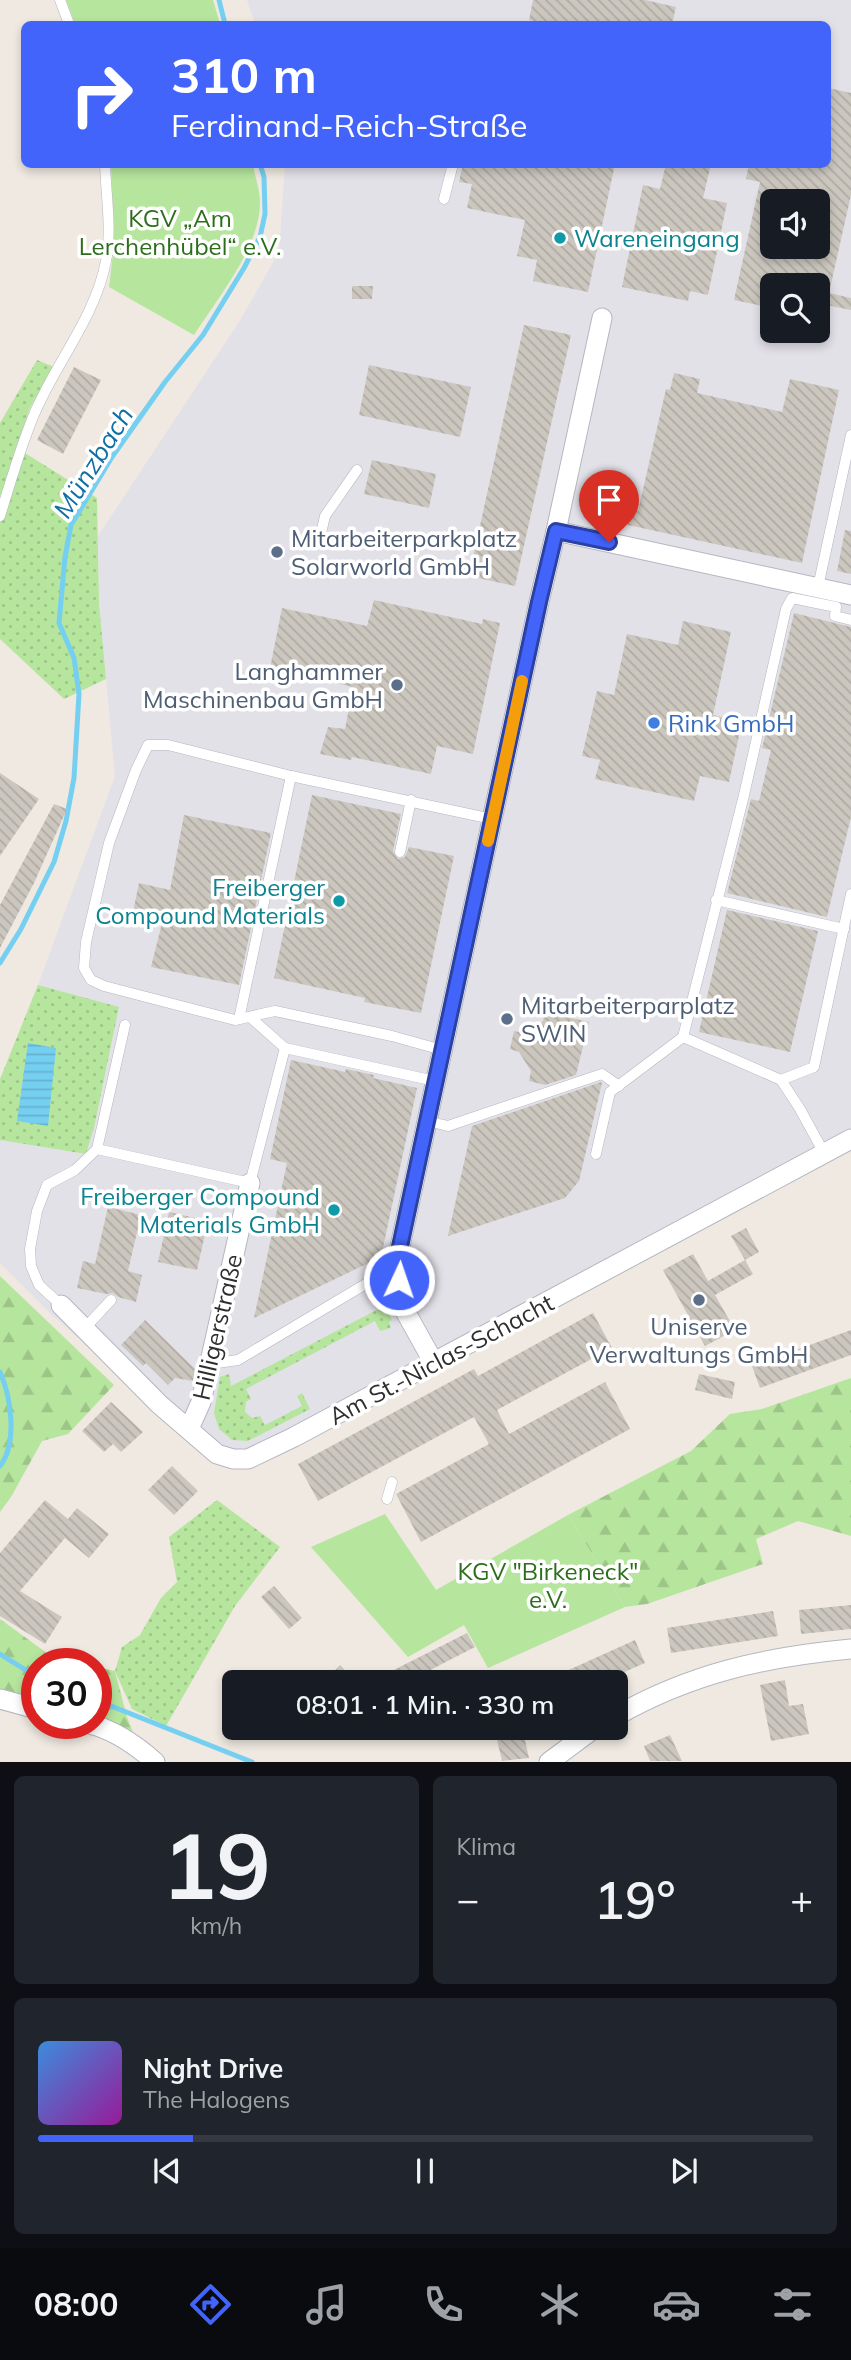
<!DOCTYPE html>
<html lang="de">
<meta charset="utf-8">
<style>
body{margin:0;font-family:Mulish,sans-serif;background:#20242c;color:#f1f3f6;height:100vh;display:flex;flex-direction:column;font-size:26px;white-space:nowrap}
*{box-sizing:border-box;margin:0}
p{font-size:23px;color:#9ea1a6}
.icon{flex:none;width:38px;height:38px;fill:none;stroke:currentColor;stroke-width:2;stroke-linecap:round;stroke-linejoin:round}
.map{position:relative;height:1762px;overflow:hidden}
.details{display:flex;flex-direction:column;gap:14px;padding:14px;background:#0d0f14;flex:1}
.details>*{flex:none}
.hud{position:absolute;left:21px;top:21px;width:810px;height:147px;border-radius:10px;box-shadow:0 4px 10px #0003;background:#4264fb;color:#fff;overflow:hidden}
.fabs{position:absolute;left:760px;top:189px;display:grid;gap:14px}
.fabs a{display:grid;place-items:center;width:70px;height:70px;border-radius:10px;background:#171b24;box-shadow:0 4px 10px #0003;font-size:35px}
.speed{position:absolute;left:21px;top:1648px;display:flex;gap:14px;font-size:35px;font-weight:700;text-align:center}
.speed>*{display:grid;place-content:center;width:91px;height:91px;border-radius:50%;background:#171b24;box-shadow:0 4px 10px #0003;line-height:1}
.speed .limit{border:10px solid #d22;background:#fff;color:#111}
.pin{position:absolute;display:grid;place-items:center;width:60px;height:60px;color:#fff;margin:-72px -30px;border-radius:50% 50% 50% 0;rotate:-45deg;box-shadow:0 0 7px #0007}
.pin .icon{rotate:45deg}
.me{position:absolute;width:77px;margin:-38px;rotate:3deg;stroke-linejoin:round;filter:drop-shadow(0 0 5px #0008)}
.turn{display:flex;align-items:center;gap:24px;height:147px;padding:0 35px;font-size:32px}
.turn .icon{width:91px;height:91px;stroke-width:2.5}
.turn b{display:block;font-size:49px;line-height:60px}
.big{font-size:52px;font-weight:600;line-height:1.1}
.details .tile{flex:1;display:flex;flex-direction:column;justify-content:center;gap:10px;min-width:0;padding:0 24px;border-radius:10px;background:#20242c}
.details .dial{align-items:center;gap:0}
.dial b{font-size:91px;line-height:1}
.song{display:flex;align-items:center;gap:21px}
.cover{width:84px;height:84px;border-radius:10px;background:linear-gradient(135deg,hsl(210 70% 55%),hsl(300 70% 35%))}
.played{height:7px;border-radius:4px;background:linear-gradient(90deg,#4264fb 20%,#363941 20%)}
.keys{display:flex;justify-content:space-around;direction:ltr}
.heat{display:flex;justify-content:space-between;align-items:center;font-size:38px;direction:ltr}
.details .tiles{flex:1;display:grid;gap:14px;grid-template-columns:1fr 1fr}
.tile:last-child{grid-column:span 2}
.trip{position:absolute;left:222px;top:1670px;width:406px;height:70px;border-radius:10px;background:#171b24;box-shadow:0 4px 10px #0003;font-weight:600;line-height:70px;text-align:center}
.menu{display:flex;height:112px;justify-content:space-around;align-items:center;background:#090b0e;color:#9ea1a6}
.menu .icon{width:49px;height:49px}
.menu .current{color:#4264fb}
.menu b{font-size:32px;color:#f1f3f6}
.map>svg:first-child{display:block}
</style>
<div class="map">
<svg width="851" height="1762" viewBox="0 0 851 1762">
<defs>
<pattern id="grass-dots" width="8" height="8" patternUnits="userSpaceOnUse" patternTransform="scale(1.75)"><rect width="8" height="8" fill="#b6e59e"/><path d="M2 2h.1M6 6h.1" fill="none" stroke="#9dc588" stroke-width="1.8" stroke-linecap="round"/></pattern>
<pattern id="forest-firs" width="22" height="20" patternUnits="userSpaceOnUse" patternTransform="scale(1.75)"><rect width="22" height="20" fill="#b6e59e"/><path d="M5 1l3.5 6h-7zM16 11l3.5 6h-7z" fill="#9dc588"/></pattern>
<pattern id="water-rules" width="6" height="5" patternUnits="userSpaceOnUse" patternTransform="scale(1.75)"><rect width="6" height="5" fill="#75cff0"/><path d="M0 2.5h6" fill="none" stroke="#66b2ce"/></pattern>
<pattern id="building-back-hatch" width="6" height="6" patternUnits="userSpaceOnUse" patternTransform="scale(1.75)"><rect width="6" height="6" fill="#cbc7bf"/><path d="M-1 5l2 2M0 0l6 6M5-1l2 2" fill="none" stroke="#afaba4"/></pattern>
</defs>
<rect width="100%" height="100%" fill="#efe9e1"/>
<path fill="#e3e1e8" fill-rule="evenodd" d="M247,0H851V1141L258,1462L203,1450L51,1314L0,1263V1140L86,1154L94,1128L119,1008L38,985L115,776L99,603L98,536L239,322L279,252L285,165L828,164V24H255ZM772,201H817V247H772ZM772,285H817V331H772Z"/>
<g fill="url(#grass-dots)">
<path d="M37,360L54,367L30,408L0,497V423Z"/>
<path d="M25,453L97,498L99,603L106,679L64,699L0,639V523Z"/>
<path d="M38,985L119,1007L94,1128L86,1154L0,1140V1079Z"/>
<path d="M389,1286L395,1304L387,1309L392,1320L389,1322L391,1328L380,1331L375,1321L246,1389L251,1399L246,1402L245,1412L252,1418L260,1416L265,1425L302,1406L297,1396L302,1393L310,1409L248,1441L232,1440L219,1429L214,1413L220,1377L229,1374L231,1386L390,1303L372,1290Z"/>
<path d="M217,1500L280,1547L235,1606L166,1726L132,1709L115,1671L122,1647L140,1635L161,1598L177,1582L169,1537Z"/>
</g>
<g fill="url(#forest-firs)">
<path d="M0,1276L114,1385L68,1434L42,1441L11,1497L0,1512Z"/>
<path d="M851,1378V1536L798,1521L756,1539L763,1564L647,1604L625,1607L568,1515L691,1451L730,1414L762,1409Z"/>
<path d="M0,1619L55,1659L82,1664H37V1709L0,1699Z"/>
<path d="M96,1667L115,1671L127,1717L139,1748L96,1724Z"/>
</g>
<g fill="#b6e59e">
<path d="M66,0H213L220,24H75Z"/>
<path d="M111,165H253C255,177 260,190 260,203C260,247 217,299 194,335L109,287L114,246Z"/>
<path d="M385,1514L436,1590L568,1515L625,1607L488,1668L464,1625L408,1657L311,1547Z"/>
</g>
<path fill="url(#water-rules)" d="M28,1043L56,1048L48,1126L17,1121Z"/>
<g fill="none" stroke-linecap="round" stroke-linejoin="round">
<g stroke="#75cff0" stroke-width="5">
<path d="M219,0L225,24"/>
<path d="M0,963L21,929L54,862L66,821L74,778L79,694L74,658L59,623L65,557L71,525L112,457L165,382L203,335L244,268L260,237L265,214L264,177L260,164"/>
<path d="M0,1372C11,1397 18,1443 0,1466"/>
<path d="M0,1654L37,1677"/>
<path d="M96,1700L252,1762"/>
</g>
</g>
<g fill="url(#building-back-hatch)" fill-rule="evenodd">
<path d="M533,0H645L676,7L672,24H549L529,20Z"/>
<path d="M828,88L851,93V195L829,293L851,298V310L826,305L823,321H817V285H772V308L734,300L760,182L746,179L749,164H828ZM772,201H817V247H772Z"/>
<path d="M463,164H615L588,292L533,281L537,260L517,256L525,220L467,208L472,184L459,182Z"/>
<path d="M666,164H711L703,198L727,203L708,295L690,291L688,301L622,287L643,185L660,189Z"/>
<path d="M352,286H373L372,299H352Z"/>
<path d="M524,325L571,335L515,586L469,576Z"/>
<path d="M369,365L471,387L460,437L359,415Z"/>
<path d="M74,367L101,380L63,454L37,440Z"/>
<path d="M674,373L700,379L697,393L782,412L790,379L839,390L802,563L619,523L622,507L638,511L666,389L670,390Z"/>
<path d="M372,460L436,474L429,508L364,494Z"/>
<path d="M845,530L851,531V574L837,571Z"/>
<path d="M374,600L482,624L483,619L500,623L473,754L437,746L431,774L352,757L351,760L320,754L328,727L345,729L353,687L270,668L282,608L367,626Z"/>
<path d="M794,613L851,627V817L827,917L727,893L751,799L759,801L771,750L762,748Z"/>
<path d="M683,621L731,632L713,715L742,722L729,782L700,776L694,801L595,779L600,760L582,756L597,691L614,695L627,634L678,645Z"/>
<path d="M0,773L39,799L0,856Z"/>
<path d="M312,795L401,814L393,851L398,859L405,857L409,847L454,856L421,1013L364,1002L365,998L274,978Z"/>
<path d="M54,804L67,809L34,883L0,948V905Z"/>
<path d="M184,815L271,833L239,985L151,967L163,919L133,912L139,883L170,890Z"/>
<path d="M727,910L818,931L790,1052L699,1032Z"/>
<path d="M545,1012L589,1022L576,1075L545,1085L529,1081L531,1071L519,1052L510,1049L514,1031L523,1033L543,1021Z"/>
<path d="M291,1060L345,1072L346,1069L374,1075L373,1078L417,1088L381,1257L254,1318L287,1163L270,1159Z"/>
<path d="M601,1082L602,1083L579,1181L565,1198L448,1236L472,1126Z"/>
<path d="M108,1207L141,1215L128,1271L142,1275L136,1302L118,1297L113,1293L106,1294L77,1288L83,1261L95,1264Z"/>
<path d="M169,1212L208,1221L197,1270L158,1262Z"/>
<path d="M746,1228L759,1252L745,1260L731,1236Z"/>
<path d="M693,1254L708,1281L745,1260L753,1274L715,1295L735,1330L705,1346L663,1270Z"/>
<path d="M593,1313L612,1348L497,1410L509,1434L605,1382L630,1429L421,1542L396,1494L489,1444L474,1417L318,1501L298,1464L474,1369L478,1376Z"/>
<path d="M145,1320L196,1370L193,1381L175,1378L168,1385L146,1363L143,1366L121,1345Z"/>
<path d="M851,1330V1355L760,1388L752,1366Z"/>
<path d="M699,1374L735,1382L732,1399L695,1390Z"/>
<path d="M111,1402L143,1432L121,1452L113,1444L104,1452L82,1431Z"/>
<path d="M172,1466L198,1491L174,1515L148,1490Z"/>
<path d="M45,1500L68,1519L77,1508L109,1534L89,1558L65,1538L20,1591L62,1617L45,1644L0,1616V1553Z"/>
<path d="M274,1586L302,1618L289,1629L261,1597Z"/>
<path d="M851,1605V1629L801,1634L799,1610Z"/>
<path d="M773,1611L778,1636L671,1653L667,1628Z"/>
<path d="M467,1633L475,1647L407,1682H370Z"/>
<path d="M635,1640L645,1663L622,1673L603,1682H542Z"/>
<path d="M340,1665L356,1682H324Z"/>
<path d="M785,1680L789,1706L803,1704L809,1734L771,1741L760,1685Z"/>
<path d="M494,1727H522L529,1758L502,1761Z"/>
<path d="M670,1735L682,1761H650L644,1746Z"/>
</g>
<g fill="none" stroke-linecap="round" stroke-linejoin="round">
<g stroke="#b4b7c1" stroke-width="11">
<g id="lane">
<path d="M60,0L69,24"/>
<path d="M444,199L453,164"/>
<path d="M0,516C11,481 21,444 36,410C58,360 96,315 106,261C112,230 106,195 105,164"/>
<path d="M317,536L322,529L325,516L357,470"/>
<path d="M818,587L851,435"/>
<path d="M400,852L411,800"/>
<path d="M716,900L844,929"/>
<path d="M250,1017L285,1048"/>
<path d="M239,1019L291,776"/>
<path d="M442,1050L392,1036L275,1011L235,1020L104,986L91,980L84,968L86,942L109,843L136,770L148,745H168L291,776L492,819"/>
<path d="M781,1080L814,1067L851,894"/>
<path d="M427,1121L448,1126L602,1074L619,1086"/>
<path d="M97,1149L250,1183L285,1048L435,1081"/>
<path d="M824,1153L800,1109L781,1080L683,1037L744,795L786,609L792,598L836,607L835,616L851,620"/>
<path d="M596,1154L610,1092L683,1037"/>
<path d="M61,1305L39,1285L31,1266L30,1249L37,1211L47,1185L75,1170L97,1149L125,1025"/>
<path d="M84,1329L111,1300"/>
<path d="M210,1364L238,1360L396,1266"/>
<path d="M387,1499L392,1482"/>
</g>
</g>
<g stroke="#b4b7c1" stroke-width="21">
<g id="street">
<path d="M556,531L851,595"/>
<path d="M61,1305L159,1404L217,1454L233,1459H248L294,1437L851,1139"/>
<path d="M434,1363L405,1311L396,1265L539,602L556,531L602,318"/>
<path d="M189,1429L201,1402L250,1183"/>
<path d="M0,1699L37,1709"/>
<path d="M616,1716C692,1673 765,1657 851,1649"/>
<path d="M90,1724C114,1730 137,1746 155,1762"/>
<path d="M549,1762L596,1727"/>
</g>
</g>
<use href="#lane" stroke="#fff" stroke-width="10"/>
<use href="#street" stroke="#fff" stroke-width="19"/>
</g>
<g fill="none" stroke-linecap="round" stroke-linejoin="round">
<g stroke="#2b41a3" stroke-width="18">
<path id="route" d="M399,1280L396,1265L539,602L556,531L609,542"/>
</g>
<use href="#route" stroke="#4264fb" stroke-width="12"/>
<path stroke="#f59e0b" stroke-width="12" d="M488,841L522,681"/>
</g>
<g fill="#0f9aa8" stroke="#fff" stroke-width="2.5">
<circle cx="560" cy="238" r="7"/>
<circle cx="339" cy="901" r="7"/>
<circle cx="334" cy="1210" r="7"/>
</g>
<g fill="#5c6f8a" stroke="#fff" stroke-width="2.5">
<circle cx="277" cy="552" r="7"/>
<circle cx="397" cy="685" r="7"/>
<circle cx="507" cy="1019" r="7"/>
<circle cx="699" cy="1300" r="7"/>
</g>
<circle fill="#3f7fe0" stroke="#fff" stroke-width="2.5" cx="654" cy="723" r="7"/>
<g text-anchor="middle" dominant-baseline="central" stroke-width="7" stroke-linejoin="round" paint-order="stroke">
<g font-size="24" fill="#2c6e1b" stroke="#fff">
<text x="180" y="218">KGV „Am<tspan x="180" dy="28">Lerchenhübel“ e.V.</tspan></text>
<text x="548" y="1571">KGV "Birkeneck"<tspan x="548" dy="28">e.V.</tspan></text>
</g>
<g font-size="24" fill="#0d838f" stroke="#fff" text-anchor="end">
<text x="574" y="238" text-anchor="start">Wareneingang</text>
<text x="325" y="887">Freiberger<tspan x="325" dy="28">Compound Materials</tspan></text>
<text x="320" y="1196">Freiberger Compound<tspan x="320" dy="28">Materials GmbH</tspan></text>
</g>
<g font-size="24" fill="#4e5e75" stroke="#fff" text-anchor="start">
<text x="291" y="538">Mitarbeiterparkplatz<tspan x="291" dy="28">Solarworld GmbH</tspan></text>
<text x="383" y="671" text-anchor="end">Langhammer<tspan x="383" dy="28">Maschinenbau GmbH</tspan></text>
<text x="521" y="1005">Mitarbeiterparplatz<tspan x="521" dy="28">SWIN</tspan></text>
<text x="699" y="1326" text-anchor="middle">Uniserve<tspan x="699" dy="28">Verwaltungs GmbH</tspan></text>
</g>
<g font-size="24" fill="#366cbe" stroke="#fff" text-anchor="start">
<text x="668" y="723">Rink GmbH</text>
</g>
<g font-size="24" fill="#2e2e2e" stroke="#fff">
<text transform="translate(217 1327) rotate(-77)">Hilligerstraße</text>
<text transform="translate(441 1359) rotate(-28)">Am St.-Niclas-Schacht</text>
</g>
<g font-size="26" font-style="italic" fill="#0d6fa3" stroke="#fff">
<text transform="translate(93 462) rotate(-58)">Münzbach</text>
</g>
</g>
</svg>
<div class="fabs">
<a><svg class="icon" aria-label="sound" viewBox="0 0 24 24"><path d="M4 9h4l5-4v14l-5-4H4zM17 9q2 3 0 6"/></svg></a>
<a><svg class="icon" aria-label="search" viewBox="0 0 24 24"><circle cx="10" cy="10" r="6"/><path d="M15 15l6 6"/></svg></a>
</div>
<div class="speed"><div class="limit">30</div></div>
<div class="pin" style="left:609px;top:542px;background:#d93025"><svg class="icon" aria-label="arrive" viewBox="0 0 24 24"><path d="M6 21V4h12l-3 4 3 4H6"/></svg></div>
<svg class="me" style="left:399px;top:1280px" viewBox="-20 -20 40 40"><circle r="17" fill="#4264fb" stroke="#fff" stroke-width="3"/><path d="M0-11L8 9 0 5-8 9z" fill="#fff"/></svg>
<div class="trip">08:01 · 1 Min. · 330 m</div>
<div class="hud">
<div class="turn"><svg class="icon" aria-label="right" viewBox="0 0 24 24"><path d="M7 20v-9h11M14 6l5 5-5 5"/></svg><div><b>310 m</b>Ferdinand-Reich-Straße</div></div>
</div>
</div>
<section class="details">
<div class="tiles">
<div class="tile dial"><b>19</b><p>km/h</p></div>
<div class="tile"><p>Klima</p>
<div class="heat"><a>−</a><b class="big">19°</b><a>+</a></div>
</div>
<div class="tile">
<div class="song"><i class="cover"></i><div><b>Night Drive</b><p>The Halogens</p></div></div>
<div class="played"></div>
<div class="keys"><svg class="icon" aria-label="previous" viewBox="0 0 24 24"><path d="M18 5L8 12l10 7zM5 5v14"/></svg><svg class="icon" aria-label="pause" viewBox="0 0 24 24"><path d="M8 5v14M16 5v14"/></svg><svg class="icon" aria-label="next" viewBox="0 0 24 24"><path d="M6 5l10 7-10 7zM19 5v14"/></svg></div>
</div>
</div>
</section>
<nav class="menu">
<b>08:00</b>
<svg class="icon current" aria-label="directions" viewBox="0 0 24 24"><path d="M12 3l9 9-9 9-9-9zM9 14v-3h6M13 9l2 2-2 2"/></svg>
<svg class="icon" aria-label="music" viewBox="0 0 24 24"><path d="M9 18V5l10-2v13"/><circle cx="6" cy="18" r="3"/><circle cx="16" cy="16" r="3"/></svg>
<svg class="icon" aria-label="phone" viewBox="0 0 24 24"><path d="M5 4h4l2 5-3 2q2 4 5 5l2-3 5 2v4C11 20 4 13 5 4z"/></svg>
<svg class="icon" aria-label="climate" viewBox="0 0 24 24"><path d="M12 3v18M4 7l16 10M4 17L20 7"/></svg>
<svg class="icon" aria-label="car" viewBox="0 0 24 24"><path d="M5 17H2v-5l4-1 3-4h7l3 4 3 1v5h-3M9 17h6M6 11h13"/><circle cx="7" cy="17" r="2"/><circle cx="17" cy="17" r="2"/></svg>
<svg class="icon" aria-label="filters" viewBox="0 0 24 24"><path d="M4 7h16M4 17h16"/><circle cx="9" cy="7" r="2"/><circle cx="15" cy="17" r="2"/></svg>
</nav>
